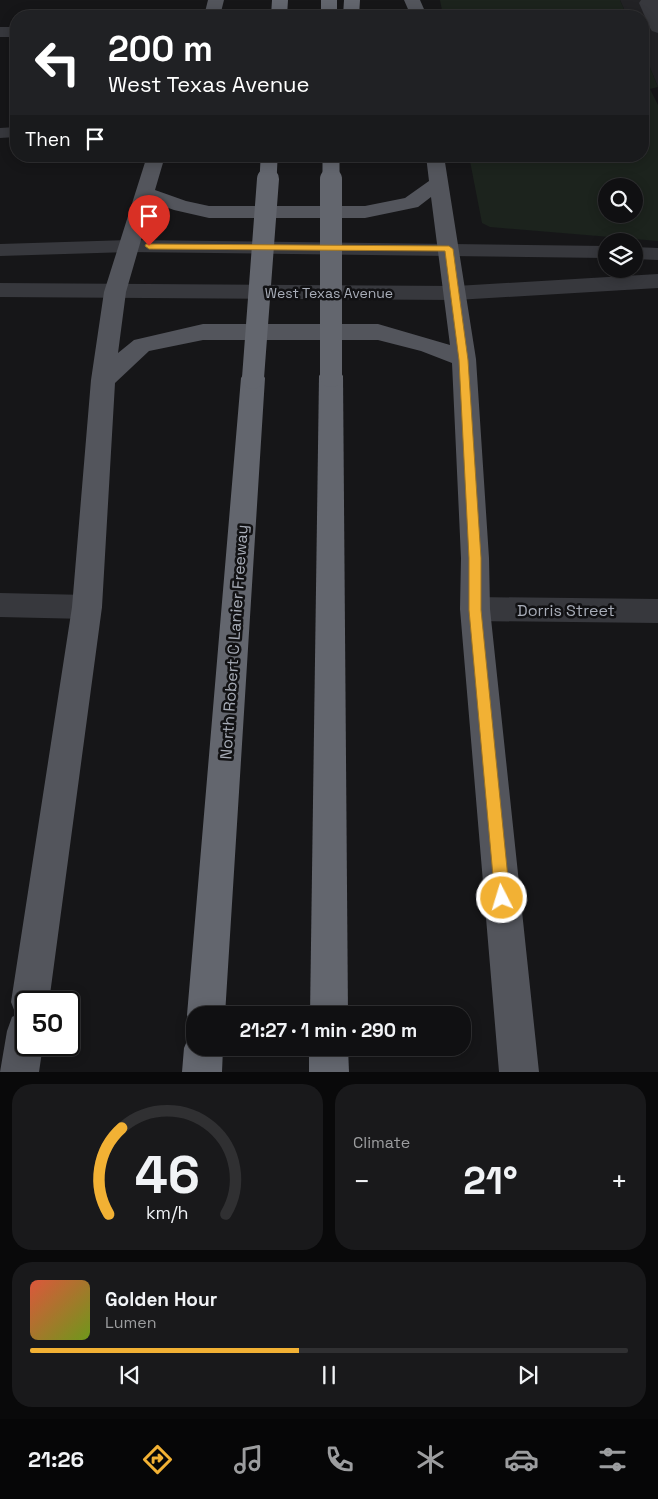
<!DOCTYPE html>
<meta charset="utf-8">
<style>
body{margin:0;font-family:"Space Grotesk",sans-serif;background:#19191b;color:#f1f3f6;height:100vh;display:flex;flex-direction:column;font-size:19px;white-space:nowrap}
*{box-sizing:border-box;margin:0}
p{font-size:16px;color:#9c9d9f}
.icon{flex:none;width:28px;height:28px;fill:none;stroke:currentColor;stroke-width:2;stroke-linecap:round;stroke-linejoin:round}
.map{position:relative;height:1072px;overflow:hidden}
.side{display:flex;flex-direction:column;gap:12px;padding:12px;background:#09090a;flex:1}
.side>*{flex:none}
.guide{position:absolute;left:10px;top:10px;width:639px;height:152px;border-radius:20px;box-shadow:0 2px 12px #0003,0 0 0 1px #303032;background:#202124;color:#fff;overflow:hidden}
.buttons{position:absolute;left:598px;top:178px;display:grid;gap:10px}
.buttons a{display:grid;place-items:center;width:45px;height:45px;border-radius:50%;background:#101012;box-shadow:0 2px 12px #0003,0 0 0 1px #303032;font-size:25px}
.speed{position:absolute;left:15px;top:991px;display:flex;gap:10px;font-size:25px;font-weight:700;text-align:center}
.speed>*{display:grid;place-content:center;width:65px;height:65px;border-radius:50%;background:#101012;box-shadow:0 2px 12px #0003,0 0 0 1px #303032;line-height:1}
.speed .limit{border:2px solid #111;border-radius:8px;background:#fff;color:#111}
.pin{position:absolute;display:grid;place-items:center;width:42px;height:42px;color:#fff;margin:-51px -21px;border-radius:50% 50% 50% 0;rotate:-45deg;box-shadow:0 0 5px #0007}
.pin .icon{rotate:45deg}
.me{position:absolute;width:55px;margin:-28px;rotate:355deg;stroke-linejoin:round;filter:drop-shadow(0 0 4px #0008)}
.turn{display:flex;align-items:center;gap:18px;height:105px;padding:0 15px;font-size:22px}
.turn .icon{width:65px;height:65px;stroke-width:2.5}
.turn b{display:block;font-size:35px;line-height:42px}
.then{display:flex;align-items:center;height:48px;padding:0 15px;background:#0003;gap:10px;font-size:19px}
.big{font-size:38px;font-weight:600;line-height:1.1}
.side .tile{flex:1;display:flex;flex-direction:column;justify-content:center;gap:8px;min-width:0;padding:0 18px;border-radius:20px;background:#19191b}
.side .dial{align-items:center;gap:0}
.dial svg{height:130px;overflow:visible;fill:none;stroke:#303032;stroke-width:7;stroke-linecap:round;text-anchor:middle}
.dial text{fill:#f1f3f6;stroke:none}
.song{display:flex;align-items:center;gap:15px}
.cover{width:60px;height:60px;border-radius:8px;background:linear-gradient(135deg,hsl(10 70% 55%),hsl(80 70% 35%))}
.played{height:5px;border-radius:2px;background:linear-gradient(90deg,#f2b134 45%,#303032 45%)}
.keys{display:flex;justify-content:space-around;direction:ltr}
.heat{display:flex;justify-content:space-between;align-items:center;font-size:28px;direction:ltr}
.side .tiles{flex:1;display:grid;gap:12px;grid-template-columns:1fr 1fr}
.tile:last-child{grid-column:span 2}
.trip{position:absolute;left:186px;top:1006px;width:285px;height:50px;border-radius:20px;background:#101012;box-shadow:0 2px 12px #0003,0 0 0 1px #303032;font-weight:600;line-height:50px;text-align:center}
.menu{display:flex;height:80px;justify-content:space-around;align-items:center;background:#060607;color:#9c9d9f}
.menu .icon{width:35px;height:35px}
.menu .current{color:#f2b134}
.menu b{font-size:22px;color:#f1f3f6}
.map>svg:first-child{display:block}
</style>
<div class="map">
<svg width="658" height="1072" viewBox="0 0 658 1072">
<rect width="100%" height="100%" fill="#161618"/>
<path fill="#222225" d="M620,0H658V87L643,51L642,16H627Z"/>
<g fill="#1c231d" fill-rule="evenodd">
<path d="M440,0H620L627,16H443Z"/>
<path d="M643,51L658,87L650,89L658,105V241L490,227L482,223L469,156H642ZM606,186H634V214H606Z"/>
</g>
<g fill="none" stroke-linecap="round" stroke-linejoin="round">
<g fill="#37383d" fill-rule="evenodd">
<path d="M641,0H658V33L652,31L650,28L639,3Z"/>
<rect x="0" y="27" width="16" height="10"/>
<path d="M16,127V137L0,138V128Z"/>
<path d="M129,240L606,246V258L129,252L0,256V244Z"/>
<path d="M634,247L658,248V260L634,259Z"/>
<path d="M658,274V288L456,300L0,297V283L456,286Z"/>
<path d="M0,593L87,595L97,598L102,607L97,616L87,619L0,617Z"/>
<path d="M475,597L658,599V623L475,621L465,618L460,609L465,600Z"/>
</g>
<g fill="#53555c" fill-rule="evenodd">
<path d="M208,0H224L220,16H204Z"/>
<path d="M404,0H420L427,16H411Z"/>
<path d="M147,156H165L155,190L186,201L209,206H365L405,198L429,181L426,156H444L476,359L489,558L490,609L539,1072H499L460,609L461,558L452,363L421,351L378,340H203L149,351L115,383L102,607L49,1002H26V1045H43L39,1072H0L7,1031L12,1017L16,1015L11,1002L72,607L91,380L104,292ZM431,197L450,345L378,324H203L134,340L118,353L126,292L152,202L174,210L209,218H365L418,207Z"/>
</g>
<g fill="#63666e" fill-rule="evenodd">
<path d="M272,0H288L287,16H271Z"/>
<rect x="321" y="0" width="16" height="16"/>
<path d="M344,0H360L359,16H343Z"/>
<path d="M331,368L339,370L343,376L348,1015H310L319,376L323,370Z"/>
<path d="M253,370L261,372L265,378L225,1015H195V1030L192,1029L187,1015L241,378L245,372Z"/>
<path d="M195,1032V1048H223L222,1072H182L184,1048L190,1034Z"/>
<path d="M309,1048H348L349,1072H309Z"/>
</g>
<g stroke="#63666e" stroke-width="17">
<path d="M331,161V180"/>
<path d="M268,180L269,160"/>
</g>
<g stroke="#63666e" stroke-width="22">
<path d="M331,179V376"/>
<path d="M253,378L268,179"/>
</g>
</g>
<path fill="#f2b134" stroke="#9d7322" d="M146,244L449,246L453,249L468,360L481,558V610L510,898L508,904L502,906L497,904L495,898L469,610V558L459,360L445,251L149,249L145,246Z"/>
<g text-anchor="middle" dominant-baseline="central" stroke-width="5" stroke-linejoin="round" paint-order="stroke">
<g font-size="14" fill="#a8adb8" stroke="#111113">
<text x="329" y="293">West Texas Avenue</text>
</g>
<g font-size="16" fill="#a8adb8" stroke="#111113">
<text x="566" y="610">Dorris Street</text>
<text transform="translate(234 642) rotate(-86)">North Robert C Lanier Freeway</text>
</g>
</g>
</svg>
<div class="buttons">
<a><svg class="icon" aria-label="search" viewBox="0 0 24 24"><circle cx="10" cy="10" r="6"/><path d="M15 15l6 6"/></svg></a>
<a><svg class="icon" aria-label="layers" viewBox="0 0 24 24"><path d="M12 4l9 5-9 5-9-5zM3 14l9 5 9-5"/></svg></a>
</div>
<div class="speed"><div class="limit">50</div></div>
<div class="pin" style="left:149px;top:246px;background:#d93025"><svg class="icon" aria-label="arrive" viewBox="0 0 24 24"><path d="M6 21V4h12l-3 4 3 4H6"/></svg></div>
<svg class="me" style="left:502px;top:898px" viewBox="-20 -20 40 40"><circle r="17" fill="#f2b134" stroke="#fff" stroke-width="3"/><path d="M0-11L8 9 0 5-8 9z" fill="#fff"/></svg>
<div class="trip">21:27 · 1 min · 290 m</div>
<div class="guide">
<div class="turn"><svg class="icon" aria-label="left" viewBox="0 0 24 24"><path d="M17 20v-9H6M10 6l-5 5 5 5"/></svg><div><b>200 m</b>West Texas Avenue</div></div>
<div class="then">Then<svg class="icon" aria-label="arrive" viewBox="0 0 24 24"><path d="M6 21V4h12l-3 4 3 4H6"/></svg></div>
</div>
</div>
<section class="side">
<div class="tiles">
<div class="tile dial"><svg viewBox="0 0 100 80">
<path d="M14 69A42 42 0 1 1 86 69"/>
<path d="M14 69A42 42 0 0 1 22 16" stroke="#f2b134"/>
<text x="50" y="56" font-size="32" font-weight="700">46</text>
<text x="50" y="72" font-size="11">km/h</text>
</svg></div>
<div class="tile"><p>Climate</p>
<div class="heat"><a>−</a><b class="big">21°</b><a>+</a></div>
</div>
<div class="tile">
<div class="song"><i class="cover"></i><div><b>Golden Hour</b><p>Lumen</p></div></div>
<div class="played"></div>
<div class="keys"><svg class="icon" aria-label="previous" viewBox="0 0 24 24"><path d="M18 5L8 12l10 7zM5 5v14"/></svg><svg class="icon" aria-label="pause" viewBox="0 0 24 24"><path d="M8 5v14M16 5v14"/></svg><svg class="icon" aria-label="next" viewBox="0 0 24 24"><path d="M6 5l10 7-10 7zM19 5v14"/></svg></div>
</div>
</div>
</section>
<nav class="menu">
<b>21:26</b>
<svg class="icon current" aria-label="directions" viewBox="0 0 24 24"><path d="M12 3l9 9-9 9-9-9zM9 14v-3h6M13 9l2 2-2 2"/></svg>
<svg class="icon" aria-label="music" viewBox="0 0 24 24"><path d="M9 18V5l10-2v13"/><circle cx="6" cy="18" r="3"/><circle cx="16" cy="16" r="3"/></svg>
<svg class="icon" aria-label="phone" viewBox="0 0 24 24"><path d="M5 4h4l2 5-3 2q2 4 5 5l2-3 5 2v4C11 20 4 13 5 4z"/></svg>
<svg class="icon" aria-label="climate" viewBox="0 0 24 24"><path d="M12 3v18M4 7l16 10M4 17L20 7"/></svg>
<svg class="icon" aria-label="car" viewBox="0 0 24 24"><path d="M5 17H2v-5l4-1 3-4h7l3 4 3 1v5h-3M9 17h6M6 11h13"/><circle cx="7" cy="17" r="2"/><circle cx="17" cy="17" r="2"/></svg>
<svg class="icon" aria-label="filters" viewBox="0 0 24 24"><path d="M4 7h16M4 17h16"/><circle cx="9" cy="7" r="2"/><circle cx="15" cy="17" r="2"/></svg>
</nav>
